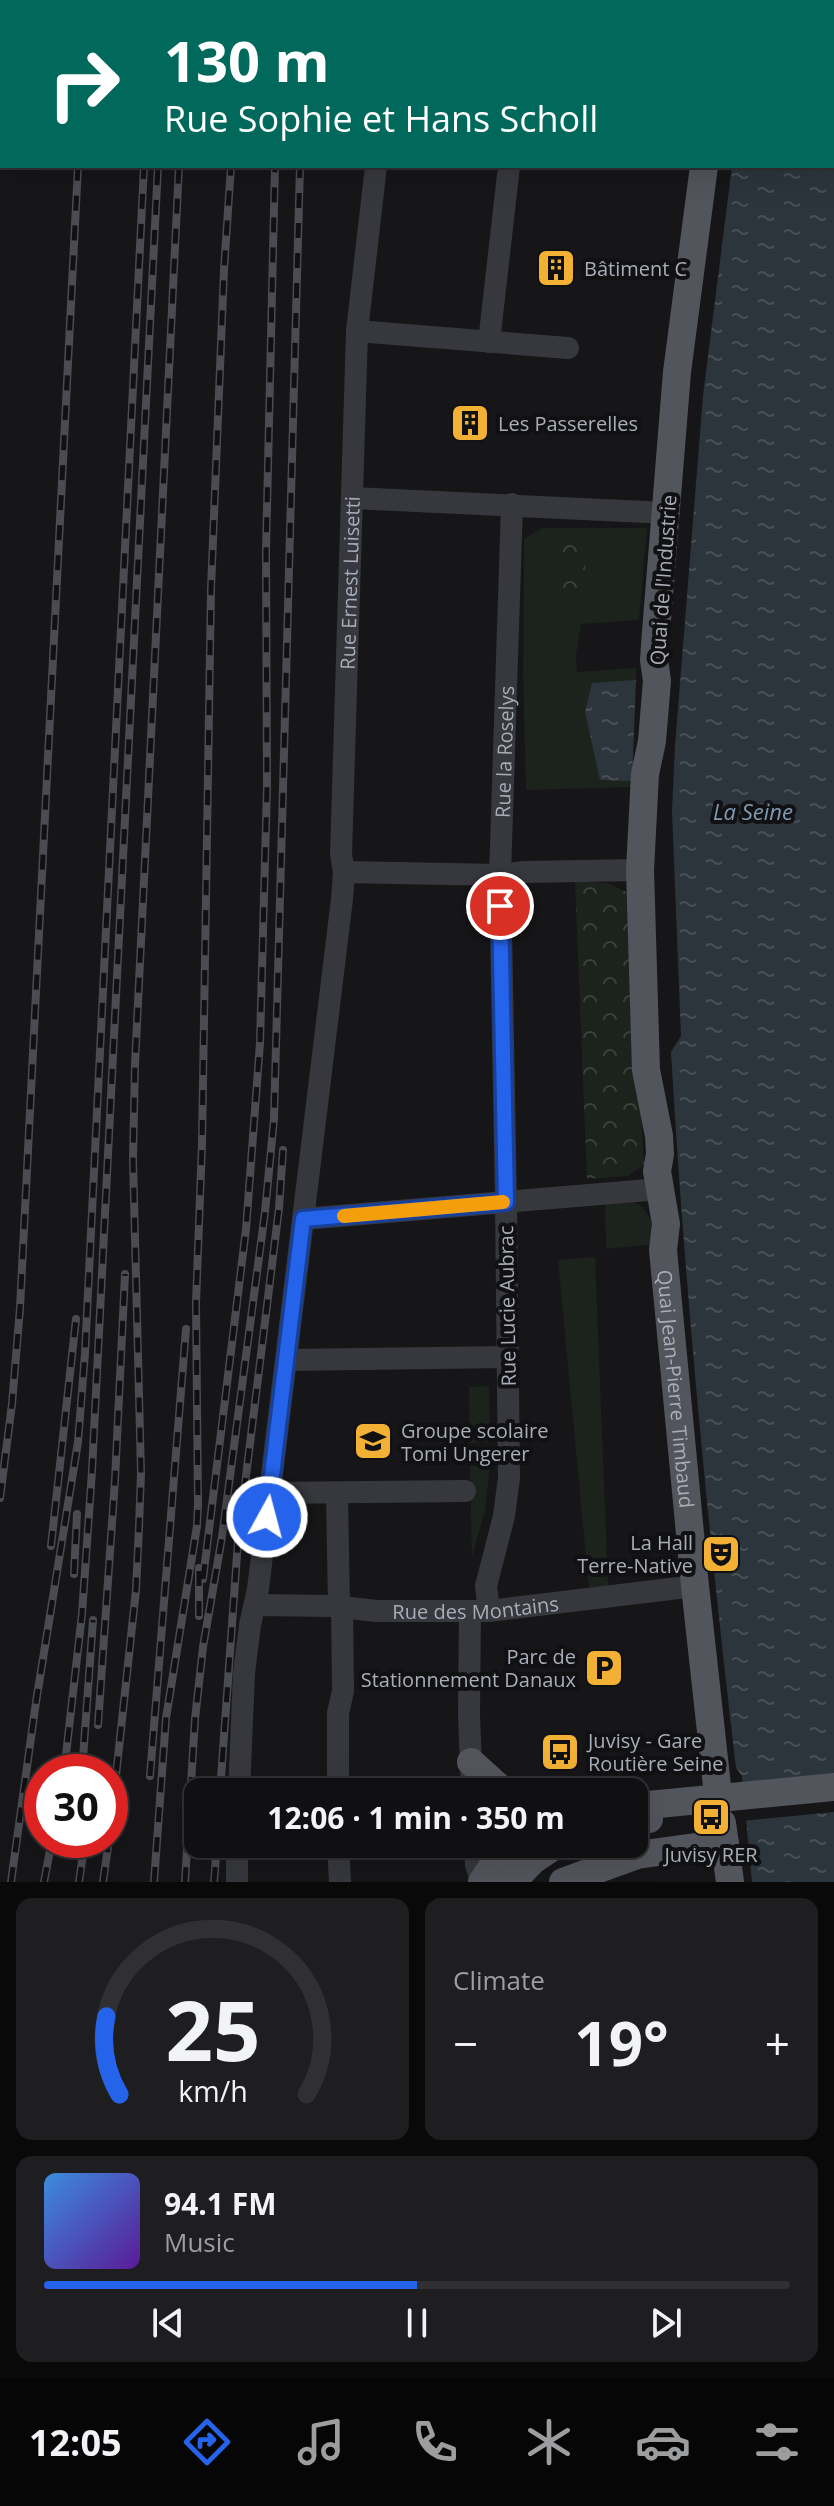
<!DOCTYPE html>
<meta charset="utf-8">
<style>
body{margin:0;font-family:"Open Sans",sans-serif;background:#1e1e20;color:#f1f3f6;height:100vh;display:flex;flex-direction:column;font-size:30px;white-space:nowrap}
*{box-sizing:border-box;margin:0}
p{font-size:26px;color:#9c9d9f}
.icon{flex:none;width:44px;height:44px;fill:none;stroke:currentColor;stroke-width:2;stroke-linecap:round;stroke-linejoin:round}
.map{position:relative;height:1882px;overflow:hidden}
.drawer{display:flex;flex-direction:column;gap:16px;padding:16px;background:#09090a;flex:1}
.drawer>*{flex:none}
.top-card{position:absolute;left:0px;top:0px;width:834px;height:168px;box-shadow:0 8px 32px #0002,0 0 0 2px #303032;background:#00695c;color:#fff;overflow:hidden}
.speed{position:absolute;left:24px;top:1754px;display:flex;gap:16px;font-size:40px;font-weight:700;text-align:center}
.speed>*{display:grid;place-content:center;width:104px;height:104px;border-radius:50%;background:#101012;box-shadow:0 8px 32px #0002,0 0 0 2px #303032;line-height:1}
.speed .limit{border:12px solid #d22;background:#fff;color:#111}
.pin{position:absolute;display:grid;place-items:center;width:68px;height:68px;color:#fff;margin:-34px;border:4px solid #fff;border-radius:50%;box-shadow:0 2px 8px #0007}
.me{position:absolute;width:88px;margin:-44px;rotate:7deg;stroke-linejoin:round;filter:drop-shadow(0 0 6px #0008)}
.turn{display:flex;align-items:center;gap:28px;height:168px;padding:0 32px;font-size:36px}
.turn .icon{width:104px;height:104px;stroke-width:2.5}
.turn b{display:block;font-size:56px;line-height:68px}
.big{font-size:60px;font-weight:700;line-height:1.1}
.drawer .tile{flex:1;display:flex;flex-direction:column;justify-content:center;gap:12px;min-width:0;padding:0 28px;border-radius:16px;background:#1e1e20}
.drawer .dial{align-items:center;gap:0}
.dial svg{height:208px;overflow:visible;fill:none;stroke:#303032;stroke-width:7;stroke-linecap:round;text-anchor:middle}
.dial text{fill:#f1f3f6;stroke:none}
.song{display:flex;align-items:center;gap:24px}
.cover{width:96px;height:96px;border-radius:12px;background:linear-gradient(135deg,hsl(210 70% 55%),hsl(270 70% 35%))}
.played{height:8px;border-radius:4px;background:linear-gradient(90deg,#2563eb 50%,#303032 50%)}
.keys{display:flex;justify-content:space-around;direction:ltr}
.heat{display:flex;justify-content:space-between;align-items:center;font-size:44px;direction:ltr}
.drawer .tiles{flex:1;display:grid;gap:16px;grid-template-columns:1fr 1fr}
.tile:last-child{grid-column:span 2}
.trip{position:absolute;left:184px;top:1778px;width:464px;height:80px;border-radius:16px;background:#101012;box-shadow:0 8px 32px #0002,0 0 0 2px #303032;font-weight:700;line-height:80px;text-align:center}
.tabs{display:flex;height:128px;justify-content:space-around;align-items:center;background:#060607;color:#9c9d9f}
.tabs .icon{width:56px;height:56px}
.tabs .active{color:#2563eb}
.tabs b{font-size:36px;color:#f1f3f6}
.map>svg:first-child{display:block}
</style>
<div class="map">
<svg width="834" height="1882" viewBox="0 0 834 1882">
<defs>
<pattern id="forest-crowns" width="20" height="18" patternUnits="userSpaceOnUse" patternTransform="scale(2)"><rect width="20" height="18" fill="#1c231d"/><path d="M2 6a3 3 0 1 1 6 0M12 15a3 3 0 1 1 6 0" fill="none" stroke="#3a403c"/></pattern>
<pattern id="water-ripples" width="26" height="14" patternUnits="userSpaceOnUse" patternTransform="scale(2)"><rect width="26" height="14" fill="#2c353c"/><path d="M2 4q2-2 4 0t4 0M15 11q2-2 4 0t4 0" fill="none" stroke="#485056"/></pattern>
</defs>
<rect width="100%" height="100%" fill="#161618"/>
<g fill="#1c231d">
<path d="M542,528H647L639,620L581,624L576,655L577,672L636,668V680L592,684L632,781V787L526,790L523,675L524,539Z"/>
<path d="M630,1201C652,1208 652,1224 654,1244L606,1249L605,1202Z"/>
<path d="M595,1257L608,1586L589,1588L558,1260Z"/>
<path d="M489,1386L490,1442L470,1443L469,1387Z"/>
<path d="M470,1466H490L485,1510L472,1557Z"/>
</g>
<g fill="url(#forest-crowns)">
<path d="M582,543L588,589L564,593L558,546Z"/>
<path d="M575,881L607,883L629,893L644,1165L627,1176L587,1179Z"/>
</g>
<g fill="url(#water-ripples)">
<path d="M755,0H834V1882H752L742,1776L736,1768C708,1530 685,1291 671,1052L681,1036L672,811L675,746L703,396L732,166H832V2H754Z"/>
<path d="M636,680L632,781L600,780L585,712L592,683Z"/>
</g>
<path fill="#161618" d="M834,1775V1812L742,1821L738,1784Z"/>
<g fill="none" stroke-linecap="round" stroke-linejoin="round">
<g stroke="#37383d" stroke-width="22">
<path d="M357,331L568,348"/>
<path d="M489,342L509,166"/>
<path d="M353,498L667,513"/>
<path d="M344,872L500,875L524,872L640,870"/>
<path id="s1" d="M303,1219L506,1202L500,875L512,504"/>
<path d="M286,1360L508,1357"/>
<path d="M269,1493L465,1491"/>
<path d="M337,1493L339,1606"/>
<path id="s2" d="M256,1605L333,1606L376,1611H489L695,1586"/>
<path d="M470,1611L469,1714L472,1792"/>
<path d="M489,1611L486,1586L504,1516L509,1478L506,1202L660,1189"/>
<path id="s3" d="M239,1792L244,1673L250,1625L258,1589L342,899L344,872L341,854L357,331L376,166"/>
<path d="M338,1792V1713L343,1691L342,1606"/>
<path d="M338,1844L340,1882"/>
<path d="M475,1844L476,1865L482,1882"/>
<path d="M237,1882V1844"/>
</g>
<g stroke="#53555c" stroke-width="28">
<path d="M726,2V0"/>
<path id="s4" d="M704,166L677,372L656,632L654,660L657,681L652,741L645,774L640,870L646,1070L659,1136L660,1154L657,1171L666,1224L663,1250L695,1586L717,1786"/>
<path d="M471,1762L504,1792"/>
<path d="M634,1821L649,1819"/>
<path d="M722,1823L730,1882"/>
<path d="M482,1882L496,1861L519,1844"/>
<path d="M512,1882L533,1860L557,1844"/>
<path d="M563,1882L637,1855L725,1843"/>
</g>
<g stroke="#4a4c52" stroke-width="8">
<g id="rail">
<path d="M86,2L87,0"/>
<path d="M141,2V0"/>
<path d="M166,2V0"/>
<path d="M188,2V0"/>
<path d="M233,2V0"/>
<path d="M281,2V0"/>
<path d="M295,2V0"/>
<path d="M313,2V0"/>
<path d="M0,1498L12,1404L20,1308L78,166"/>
<path d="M51,1546L76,1319"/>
<path d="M74,1574L77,1514"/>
<path d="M203,1579L246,1229L260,1043L267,787L266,551L275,166"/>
<path d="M199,1616V1568"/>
<path d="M98,1725L115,1480L125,1274"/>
<path d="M64,1772L82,1614L92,1471L158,166"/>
<path d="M82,1772L93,1620"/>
<path d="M150,1776L186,1329"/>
<path d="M220,1792L238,1541L279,1208L283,1150"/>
<path d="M110,1831L136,1590L139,1527L141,1473L133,1159L135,1064L179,166"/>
<path d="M11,1882L36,1702L78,1442L85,1353L144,166"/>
<path d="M44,1882L52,1840"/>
<path d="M79,1882L85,1840"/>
<path d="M103,1882L109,1840"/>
<path d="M154,1882L166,1718L197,1526L198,1504L196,1303L202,1144L211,589L224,270L231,166"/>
<path d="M185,1882L195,1719L203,1647L222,1537L265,1212L274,1119L300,166"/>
<path d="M214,1882L217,1844"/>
</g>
</g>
<use href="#rail" stroke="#111113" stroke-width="5" stroke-dasharray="15" stroke-linecap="butt"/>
<path stroke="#53555c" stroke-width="28" d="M648,1805L834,1787"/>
</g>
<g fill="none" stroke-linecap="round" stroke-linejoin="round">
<g stroke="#184099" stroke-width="20">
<path id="route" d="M267,1517L303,1219L506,1202L500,906"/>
</g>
<use href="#route" stroke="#2563eb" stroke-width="14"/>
<path stroke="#f59e0b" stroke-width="14" d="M344,1216L503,1202"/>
</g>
<defs>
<g id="building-square" transform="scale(2)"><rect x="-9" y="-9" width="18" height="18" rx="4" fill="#f2b134" stroke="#111113"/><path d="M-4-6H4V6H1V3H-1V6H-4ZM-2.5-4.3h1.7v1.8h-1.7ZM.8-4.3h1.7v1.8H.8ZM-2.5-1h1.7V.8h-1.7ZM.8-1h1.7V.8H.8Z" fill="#111"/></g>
<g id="school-square" transform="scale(2)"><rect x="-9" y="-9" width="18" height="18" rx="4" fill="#f2b134" stroke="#111113"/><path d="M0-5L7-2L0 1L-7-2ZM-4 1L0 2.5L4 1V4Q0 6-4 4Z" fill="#111"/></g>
<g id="theatre-square" transform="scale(2)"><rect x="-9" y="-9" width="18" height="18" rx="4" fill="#f2b134" stroke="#111113"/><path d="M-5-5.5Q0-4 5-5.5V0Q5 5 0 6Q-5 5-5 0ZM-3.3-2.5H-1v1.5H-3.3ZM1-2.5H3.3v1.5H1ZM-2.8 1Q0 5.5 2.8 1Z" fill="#111"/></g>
<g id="parking-square" transform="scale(2)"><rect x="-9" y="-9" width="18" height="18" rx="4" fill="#f2b134" stroke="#111113"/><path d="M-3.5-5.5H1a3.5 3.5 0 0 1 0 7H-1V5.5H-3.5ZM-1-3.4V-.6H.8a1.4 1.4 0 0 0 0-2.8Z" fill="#111"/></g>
<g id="bus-square" transform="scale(2)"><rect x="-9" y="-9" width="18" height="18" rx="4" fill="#f2b134" stroke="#111113"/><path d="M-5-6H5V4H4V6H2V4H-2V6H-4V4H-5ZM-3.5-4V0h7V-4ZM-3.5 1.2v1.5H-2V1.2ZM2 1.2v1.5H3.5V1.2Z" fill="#111"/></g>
</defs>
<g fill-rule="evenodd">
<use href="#building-square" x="556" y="268"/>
<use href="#building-square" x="470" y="423"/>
<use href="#school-square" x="373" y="1441"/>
<use href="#theatre-square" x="721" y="1554"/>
<use href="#parking-square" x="604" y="1668"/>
<use href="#bus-square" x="560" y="1752"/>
<use href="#bus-square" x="711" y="1817"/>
</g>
<g text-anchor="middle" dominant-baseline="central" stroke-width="8" stroke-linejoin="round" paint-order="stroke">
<g font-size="20" fill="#a8adb8" stroke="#111113" text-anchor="start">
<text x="584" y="268">Bâtiment C</text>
<text x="498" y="423">Les Passerelles</text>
<text x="401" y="1430">Groupe scolaire<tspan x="401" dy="23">Tomi Ungerer</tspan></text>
<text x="693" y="1542" text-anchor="end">La Hall<tspan x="693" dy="23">Terre-Native</tspan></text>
<text x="576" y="1656" text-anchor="end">Parc de<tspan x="576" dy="23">Stationnement Danaux</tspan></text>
<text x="588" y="1740">Juvisy - Gare<tspan x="588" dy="23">Routière Seine</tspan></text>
<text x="711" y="1854" text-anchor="middle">Juvisy RER</text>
</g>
<g font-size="20" fill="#a8adb8" stroke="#111113">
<text transform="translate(663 580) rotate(-86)">Quai de l'Industrie</text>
<text stroke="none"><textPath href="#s3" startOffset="1216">Rue Ernest Luisetti</textPath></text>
<text stroke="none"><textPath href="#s1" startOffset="654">Rue la Roselys</textPath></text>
<text transform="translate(507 1306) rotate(-91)">Rue Lucie Aubrac</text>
<text stroke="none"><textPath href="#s4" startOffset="1230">Quai Jean-Pierre Timbaud</textPath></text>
<text stroke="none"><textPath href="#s2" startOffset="220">Rue des Montains</textPath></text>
</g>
<g font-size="22" font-style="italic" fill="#7f9bb3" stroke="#111113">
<text x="753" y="811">La Seine</text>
</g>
</g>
</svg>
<div class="speed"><div class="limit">30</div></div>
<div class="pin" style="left:500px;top:906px;background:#d93025"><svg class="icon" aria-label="arrive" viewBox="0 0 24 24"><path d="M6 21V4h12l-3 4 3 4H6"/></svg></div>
<svg class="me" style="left:267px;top:1517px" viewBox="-20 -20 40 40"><circle r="17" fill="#2563eb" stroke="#fff" stroke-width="3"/><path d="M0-11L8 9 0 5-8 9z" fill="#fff"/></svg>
<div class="trip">12:06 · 1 min · 350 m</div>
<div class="top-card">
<div class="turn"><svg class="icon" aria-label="right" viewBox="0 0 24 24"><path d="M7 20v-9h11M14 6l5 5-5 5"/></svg><div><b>130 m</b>Rue Sophie et Hans Scholl</div></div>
</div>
</div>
<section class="drawer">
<div class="tiles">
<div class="tile dial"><svg viewBox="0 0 100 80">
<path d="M14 69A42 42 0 1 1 86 69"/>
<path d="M14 69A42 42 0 0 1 9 39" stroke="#2563eb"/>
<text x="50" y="56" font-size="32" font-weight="700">25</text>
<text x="50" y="72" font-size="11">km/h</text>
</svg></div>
<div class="tile"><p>Climate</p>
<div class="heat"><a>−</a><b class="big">19°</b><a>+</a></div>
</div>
<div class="tile">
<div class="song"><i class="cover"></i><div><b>94.1 FM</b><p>Music</p></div></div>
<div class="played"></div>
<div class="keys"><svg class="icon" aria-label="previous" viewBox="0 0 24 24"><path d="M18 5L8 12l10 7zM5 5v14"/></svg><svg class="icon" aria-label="pause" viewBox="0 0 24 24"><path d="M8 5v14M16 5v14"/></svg><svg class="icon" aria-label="next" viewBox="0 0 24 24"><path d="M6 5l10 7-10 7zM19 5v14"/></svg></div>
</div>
</div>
</section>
<nav class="tabs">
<b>12:05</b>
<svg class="icon active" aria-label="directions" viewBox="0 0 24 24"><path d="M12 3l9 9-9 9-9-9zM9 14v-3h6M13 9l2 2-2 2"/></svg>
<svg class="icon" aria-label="music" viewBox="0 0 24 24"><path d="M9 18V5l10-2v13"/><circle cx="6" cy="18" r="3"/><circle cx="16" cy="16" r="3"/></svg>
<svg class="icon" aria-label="phone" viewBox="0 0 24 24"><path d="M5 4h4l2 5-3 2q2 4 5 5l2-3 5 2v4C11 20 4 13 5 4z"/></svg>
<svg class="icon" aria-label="climate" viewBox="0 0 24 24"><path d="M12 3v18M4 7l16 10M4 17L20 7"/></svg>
<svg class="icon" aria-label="car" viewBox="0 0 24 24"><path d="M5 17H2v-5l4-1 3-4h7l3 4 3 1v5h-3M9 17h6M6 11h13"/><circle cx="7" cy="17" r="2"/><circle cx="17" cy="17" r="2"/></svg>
<svg class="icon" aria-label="filters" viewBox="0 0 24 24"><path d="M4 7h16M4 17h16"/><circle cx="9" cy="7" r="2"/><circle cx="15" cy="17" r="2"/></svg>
</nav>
